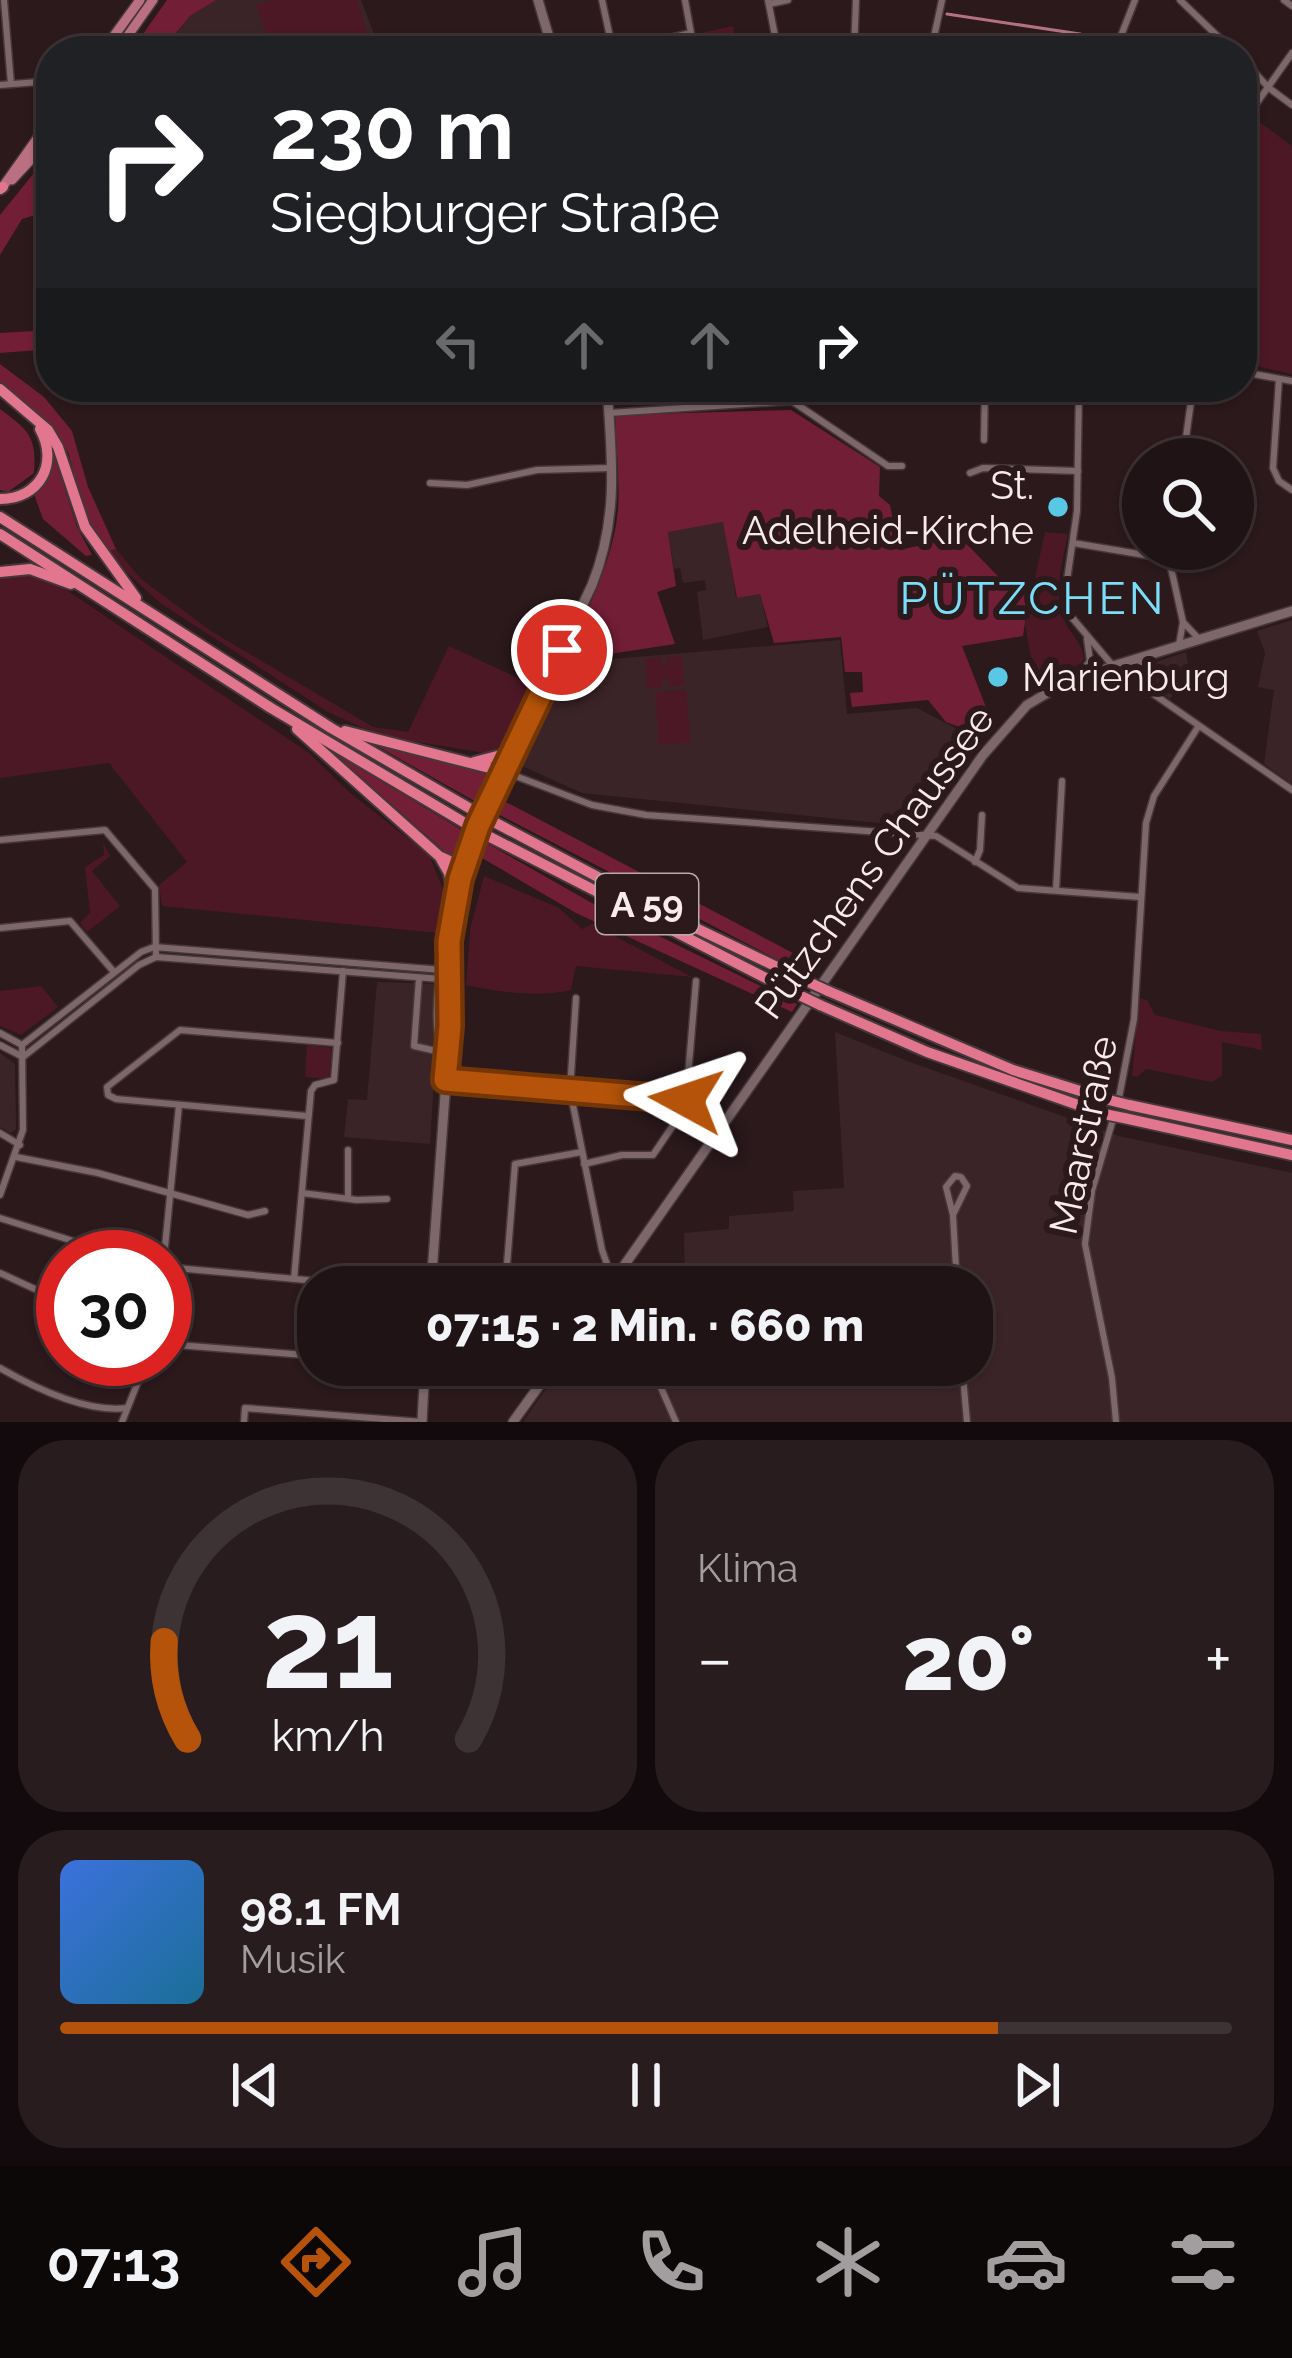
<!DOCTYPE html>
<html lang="de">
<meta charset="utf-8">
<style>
body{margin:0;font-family:Raleway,sans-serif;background:#281c1e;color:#f1f3f6;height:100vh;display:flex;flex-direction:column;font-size:45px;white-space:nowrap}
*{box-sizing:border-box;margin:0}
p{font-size:39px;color:#a29ea0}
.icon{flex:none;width:66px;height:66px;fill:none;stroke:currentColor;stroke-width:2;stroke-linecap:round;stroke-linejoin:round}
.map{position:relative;height:1422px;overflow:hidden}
.details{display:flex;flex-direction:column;gap:18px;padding:18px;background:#120a0c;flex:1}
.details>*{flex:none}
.guide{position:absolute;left:36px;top:36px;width:1221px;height:366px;border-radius:48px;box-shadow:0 3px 9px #0004,0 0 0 3px #3d3234;background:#202124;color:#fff;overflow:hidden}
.fabs{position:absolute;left:1122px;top:438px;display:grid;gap:24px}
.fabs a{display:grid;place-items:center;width:132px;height:132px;border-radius:50%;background:#201315;box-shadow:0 3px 9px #0004,0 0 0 3px #3d3234;font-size:60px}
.speed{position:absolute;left:36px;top:1230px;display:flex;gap:24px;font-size:60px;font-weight:700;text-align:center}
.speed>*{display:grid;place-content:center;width:156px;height:156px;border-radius:50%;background:#201315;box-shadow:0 3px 9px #0004,0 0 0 3px #3d3234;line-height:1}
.speed .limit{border:18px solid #d22;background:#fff;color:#111}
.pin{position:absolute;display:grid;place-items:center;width:102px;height:102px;color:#fff;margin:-51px;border:6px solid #fff;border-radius:50%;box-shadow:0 3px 12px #0007}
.me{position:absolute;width:132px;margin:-66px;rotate:275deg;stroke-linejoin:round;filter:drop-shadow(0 0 9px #0008)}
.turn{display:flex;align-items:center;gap:42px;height:252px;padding:0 36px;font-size:54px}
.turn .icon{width:156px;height:156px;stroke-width:2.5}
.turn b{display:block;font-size:84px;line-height:102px}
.lanes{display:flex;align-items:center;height:114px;padding:0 36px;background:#0003;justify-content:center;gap:60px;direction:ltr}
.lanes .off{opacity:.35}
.big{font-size:90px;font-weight:800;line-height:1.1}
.details .widget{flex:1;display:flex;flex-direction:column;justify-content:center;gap:18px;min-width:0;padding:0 42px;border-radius:48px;background:#281c1e}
.details .dial{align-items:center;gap:0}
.dial svg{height:312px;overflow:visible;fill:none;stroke:#3d3234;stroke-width:7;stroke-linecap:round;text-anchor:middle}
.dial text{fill:#f1f3f6;stroke:none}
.song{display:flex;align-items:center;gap:36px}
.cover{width:144px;height:144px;border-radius:18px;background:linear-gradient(135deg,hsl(220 70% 55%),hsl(200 70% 35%))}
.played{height:12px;border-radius:6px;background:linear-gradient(90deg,#b45309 80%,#3d3234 80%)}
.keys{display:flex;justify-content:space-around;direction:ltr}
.heat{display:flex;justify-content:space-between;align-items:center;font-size:66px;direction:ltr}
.details .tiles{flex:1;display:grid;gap:18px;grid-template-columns:1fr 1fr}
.widget:last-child{grid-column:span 2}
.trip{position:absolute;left:297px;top:1266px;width:696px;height:120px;border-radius:48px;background:#201315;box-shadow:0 3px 9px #0004,0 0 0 3px #3d3234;font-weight:800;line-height:120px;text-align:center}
.tab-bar{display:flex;height:192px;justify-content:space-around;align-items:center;background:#0d0808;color:#a29ea0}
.tab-bar .icon{width:84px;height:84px}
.tab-bar .selected{color:#b45309}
.tab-bar b{font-size:54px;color:#f1f3f6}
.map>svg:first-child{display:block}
</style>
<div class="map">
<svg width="1292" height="1422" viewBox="0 0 1292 1422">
<rect width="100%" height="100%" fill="#2b191c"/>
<g fill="#3b2428">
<path d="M216,0H361L374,34L389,42L393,51H162L190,16Z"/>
<path d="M539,33L544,51H482Z"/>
<path d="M724,522L736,598L760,594L768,627L703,640L697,592L706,590L705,580L683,583L680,568L674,569L668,531Z"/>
<path d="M1292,620V784L1264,764L1274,690L1258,687L1265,653L1257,631Z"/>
<path d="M840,640L847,714L917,708L982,742L918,827L582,793L520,765L564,663Z"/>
<path d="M1186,652L1189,670L1170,699L1143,680L1142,671L1147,665Z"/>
<path d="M377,982L440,984L430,1144L344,1137L348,1099L367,1100Z"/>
<path d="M835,1032L907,1061L1119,1136L1292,1173V1422H523L562,1365H972V1287H685L684,1233L729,1229V1216L794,1211L793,1191L844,1188Z"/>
<path d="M0,1053L15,1064L16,1129L11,1133L0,1127Z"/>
</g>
<g fill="#4c1826">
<path d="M272,0H357L368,35L321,51H271L256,5Z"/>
<path d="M733,26L737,51H637L696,39V34Z"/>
<path d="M1254,118L1292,146V374L1242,363V133Z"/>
<path d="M1045,532L1068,534C1062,564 1052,595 1066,624C1073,637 1083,644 1084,659L1075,672L1036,687L1025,624Z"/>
<path d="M116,549L141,579L211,631L373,727L408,732L449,646L535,686L503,742L491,754L406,740L363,728L328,712L160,603L104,552Z"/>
<path d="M15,572L44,575L309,753L349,792L429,855L446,896L438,933L162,906L159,885L187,862L109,763L0,778V576Z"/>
<path d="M682,656L684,685L669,687L668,678H663V687L647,688L645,659L661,657L662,666L667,665L666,657Z"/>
<path d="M686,690L691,742L659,745L655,692Z"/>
<path d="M103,842L110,856L92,871L120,906L87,932L80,923L90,913L85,867L104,855Z"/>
<path d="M484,876L559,908L582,929L592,924L692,977L576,966L571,990C536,998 501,992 466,985L470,929Z"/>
<path d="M41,986L58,1007L21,1035L0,1026V991Z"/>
<path d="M1139,998L1147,1000L1155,1015L1221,1031L1261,1034L1262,1050L1222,1042V1076L1212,1082L1146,1069L1137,1077L1132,1076Z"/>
<path d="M307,1045L332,1048L329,1079L305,1077Z"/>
</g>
<g fill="#731e37">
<path d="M167,0H216L190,16L161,51H131Z"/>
<path d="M51,152V185L44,194L42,213L22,219L0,255V215Z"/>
<path d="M51,330V349L0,353V333Z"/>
<path d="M0,364L44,397L72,431L88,487L116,549L104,552L84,509L68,452L46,421L0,382Z"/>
<path d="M0,409C28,430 37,436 34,473L8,492L0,490Z"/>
<path d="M791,410L880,467L879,496L890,505L899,550L960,537L1018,597L1030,587L1023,636L962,646L991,720L979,734L946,722L928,700L852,707L850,693L863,692L862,672H845L841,637L774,643L760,594L737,598L723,522L668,532L676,586L657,592L675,644L564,661C585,614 613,563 618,510C620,479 616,446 615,415Z"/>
<path d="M54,455L77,527L92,555L86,556L43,519L34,494L47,479Z"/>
<path d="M363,738L489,773L478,803Z"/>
<path d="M333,752L465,832L452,858Z"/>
<path d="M504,801L793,953L788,965L496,813Z"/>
<path d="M483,841L590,902L797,1004L792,1012L576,913L477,855Z"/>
</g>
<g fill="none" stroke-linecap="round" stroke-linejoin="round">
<g stroke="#b37181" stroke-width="3">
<path d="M947,14L1080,34L1107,43"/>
<path d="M1125,48L1134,51"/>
<path d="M1242,83L1247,85"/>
</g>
<g stroke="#45383a" stroke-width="9">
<g id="street">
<path d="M4,0L11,84"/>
<path d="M602,0L613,51L691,33L685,0"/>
<path d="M768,0L778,51"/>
<path d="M1180,0L1233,51"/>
<path d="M1284,0L1292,6"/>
<path d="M769,4L788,0"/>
<path d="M854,51L856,0"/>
<path d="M926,51L934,37L942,0"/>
<path d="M1115,51L1135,0"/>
<path d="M1242,59L1269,88L1292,105"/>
<path d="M0,85L51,81"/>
<path d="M1242,124L1292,53"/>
<path d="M1242,372L1292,381"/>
<path d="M1279,379L1273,468L1279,481L1292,490"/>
<path d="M791,387L792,401"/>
<path d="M1079,387L1077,511L1065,594L1069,614L1113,666L1292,790"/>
<path d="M609,413L792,401L888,466H902"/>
<path d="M984,440L985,387"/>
<path d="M1183,459L1193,387"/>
<path d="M970,473L983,468L1078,471"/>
<path d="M430,483L467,485L537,470L611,468"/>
<path d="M1073,543L1169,559"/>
<path d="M1170,549L1169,559L1183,622L1179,645"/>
<path d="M1183,622L1200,640"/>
<path d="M1079,676L1090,661L1087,639"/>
<path d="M1138,682L1137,671L1145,657"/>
<path d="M505,772L592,805L646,815L936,836L1018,888L1140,897"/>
<path d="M0,840L105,830L155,889L156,957"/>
<path d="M975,862L980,850L982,815"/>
<path d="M1056,890L1062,781"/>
<path d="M0,928L70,921L114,972"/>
<path d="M419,978L414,1046L445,1053"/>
<path d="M576,998L570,1090L602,1250L615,1287"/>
<path d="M0,1033L22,1045"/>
<path d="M0,1045L23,1057"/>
<path d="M22,1045L141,952L154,947L443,970"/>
<path d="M23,1057L139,965L156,957L441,979"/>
<path d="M447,1080L686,1100L723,1126"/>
<path d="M686,1100L696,981"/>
<path d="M1118,1103L1134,1019L1146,823L1154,796L1198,727"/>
<path d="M307,1116L116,1099L108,1095L107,1087L180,1030L338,1043"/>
<path d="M1114,1116L1092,1191L1085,1244L1112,1378L1116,1422"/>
<path d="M0,1133L20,1145"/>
<path d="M16,1157L98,1173L248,1215L265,1211"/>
<path d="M584,1164L622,1155H653L689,1102"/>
<path d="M302,1193L357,1200L387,1199"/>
<path d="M0,1195L23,1130L22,1045"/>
<path d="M348,1197V1150"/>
<path d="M953,1215L967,1186L961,1177L955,1176L946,1187L953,1215L957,1287"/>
<path d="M0,1218L124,1257"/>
<path d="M164,1257L179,1105"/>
<path d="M165,1267L383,1287"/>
<path d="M0,1273L63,1302"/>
<path d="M506,1277L515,1164L582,1152"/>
<path d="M294,1279L311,1091L315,1085L334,1080L343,971"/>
<path d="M165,1344L318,1356"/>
<path d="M651,1365L676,1422"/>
<path d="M962,1365L967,1422"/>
<path d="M0,1368C35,1388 86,1413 127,1408"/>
<path d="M122,1422L147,1359"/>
<path d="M244,1422L245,1408L422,1422"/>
</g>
</g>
<g stroke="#45383a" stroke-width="12">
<g id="secondary">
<path d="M538,0L553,51"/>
<path d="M445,1059C424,1006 457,879 478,826L592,585C619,518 612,457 607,387"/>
<path d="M431,1287L450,1026V959"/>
<path d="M609,1287L983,755L1027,705L1054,689L1113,666L1292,611"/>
<path d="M422,1422L425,1365"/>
<path d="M513,1422L554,1365"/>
</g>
</g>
<g stroke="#45383a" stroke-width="12">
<g id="primary">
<path d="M103,51L140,0"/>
<path d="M117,51L153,0"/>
<path d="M12,180L51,138"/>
<path d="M2,188L51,119"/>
</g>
</g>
<g stroke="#45383a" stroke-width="14">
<g id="highway">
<path d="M0,189L3,187"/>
<path d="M0,389L48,430L58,447L85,527L136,598"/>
<path d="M0,499C40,499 59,463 40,429"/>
<path d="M0,517L331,728L476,812"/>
<path d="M0,534L271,708L470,826"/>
<path d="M0,572L30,569L71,584"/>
<path d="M297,729L439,856L454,863H465"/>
<path d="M345,731L505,772"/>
<path d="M474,762L501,755L518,741"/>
<path d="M494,822L677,919L804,980"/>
<path d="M488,836L797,994"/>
<path d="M441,859L449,873L454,903"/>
<path d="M828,991L1013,1070L1109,1100"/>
<path d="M820,1005L927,1052L1104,1114"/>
<path d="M1129,1105L1292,1140"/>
<path d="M1124,1118L1292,1155"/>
</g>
</g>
<use href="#street" stroke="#7d676b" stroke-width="6"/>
<use href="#secondary" stroke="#7d676b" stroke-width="9"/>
<use href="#primary" stroke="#ba7080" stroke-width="9"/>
<use href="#highway" stroke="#e2768e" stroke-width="10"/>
<g stroke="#45383a" stroke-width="14" stroke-linecap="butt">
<g id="highway-bridge">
<path d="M476,812L494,822"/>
<path d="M470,826L488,836"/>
<path d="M804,980L828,991"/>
<path d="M797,994L820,1005"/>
<path d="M1109,1100L1129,1105"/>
<path d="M1104,1114L1124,1118"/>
</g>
</g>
<use href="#highway-bridge" stroke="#e2768e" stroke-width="10"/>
</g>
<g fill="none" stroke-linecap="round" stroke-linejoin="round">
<g stroke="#753606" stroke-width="30">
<path id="route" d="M562,650L478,826L460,879L449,941L450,1026L445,1080L686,1100"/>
</g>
<use href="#route" stroke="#b45309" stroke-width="21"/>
</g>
<g fill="#59c8e4" stroke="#2b191c" stroke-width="4.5">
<circle cx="1058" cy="507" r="12"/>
<circle cx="998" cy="677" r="12"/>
</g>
<g text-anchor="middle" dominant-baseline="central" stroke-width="12" stroke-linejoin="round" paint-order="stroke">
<rect fill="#2b191c" stroke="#baacae" stroke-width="3" x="596" y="874" width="102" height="60" rx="9"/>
<g font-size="36" font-weight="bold" fill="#f8ebed">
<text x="647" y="904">A 59</text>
</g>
<g font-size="39" fill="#f8ebed" stroke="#2b191c" text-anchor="end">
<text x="1034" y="485">St.<tspan x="1034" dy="45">Adelheid-Kirche</tspan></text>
<text x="1022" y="677" text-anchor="start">Marienburg</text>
</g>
<g font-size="39" fill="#f8ebed" stroke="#2b191c">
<text transform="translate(874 862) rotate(-54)">Pützchens Chaussee</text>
<text transform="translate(1083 1135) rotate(-78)">Maarstraße</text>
</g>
<g font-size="45" letter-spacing="3" fill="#7adef8" stroke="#2b191c">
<text x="1033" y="598">PÜTZCHEN</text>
</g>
</g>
</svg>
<div class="fabs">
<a><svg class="icon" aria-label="search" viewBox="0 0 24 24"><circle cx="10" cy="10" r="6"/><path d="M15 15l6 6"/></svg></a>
</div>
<div class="speed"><div class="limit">30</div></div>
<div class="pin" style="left:562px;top:650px;background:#d93025"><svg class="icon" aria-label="arrive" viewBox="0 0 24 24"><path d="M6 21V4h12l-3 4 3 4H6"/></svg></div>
<svg class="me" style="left:686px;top:1100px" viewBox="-20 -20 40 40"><path d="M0-17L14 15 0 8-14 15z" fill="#b45309" stroke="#fff" stroke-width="4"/></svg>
<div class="trip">07:15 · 2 Min. · 660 m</div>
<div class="guide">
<div class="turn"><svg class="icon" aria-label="right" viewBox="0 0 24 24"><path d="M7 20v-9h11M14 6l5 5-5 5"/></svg><div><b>230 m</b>Siegburger Straße</div></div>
<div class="lanes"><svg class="icon off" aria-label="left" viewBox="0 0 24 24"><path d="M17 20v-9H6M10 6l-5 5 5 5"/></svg><svg class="icon off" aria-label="ahead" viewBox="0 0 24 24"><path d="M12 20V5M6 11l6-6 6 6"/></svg><svg class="icon off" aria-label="ahead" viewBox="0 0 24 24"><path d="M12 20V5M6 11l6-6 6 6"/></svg><svg class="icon" aria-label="right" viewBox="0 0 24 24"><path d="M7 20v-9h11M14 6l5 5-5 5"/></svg></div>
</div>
</div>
<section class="details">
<div class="tiles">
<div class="widget dial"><svg viewBox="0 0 100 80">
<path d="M14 69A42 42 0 1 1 86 69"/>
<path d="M14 69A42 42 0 0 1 8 44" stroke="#b45309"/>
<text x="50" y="56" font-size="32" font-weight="700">21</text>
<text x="50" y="72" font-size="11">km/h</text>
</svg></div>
<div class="widget"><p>Klima</p>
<div class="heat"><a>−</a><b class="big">20°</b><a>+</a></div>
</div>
<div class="widget">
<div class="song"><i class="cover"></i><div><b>98.1 FM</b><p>Musik</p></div></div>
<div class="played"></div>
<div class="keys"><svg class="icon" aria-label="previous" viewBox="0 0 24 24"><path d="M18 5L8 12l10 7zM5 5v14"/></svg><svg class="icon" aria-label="pause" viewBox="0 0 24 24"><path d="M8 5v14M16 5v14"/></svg><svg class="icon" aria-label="next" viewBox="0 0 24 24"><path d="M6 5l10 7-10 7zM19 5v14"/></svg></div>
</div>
</div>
</section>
<nav class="tab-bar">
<b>07:13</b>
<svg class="icon selected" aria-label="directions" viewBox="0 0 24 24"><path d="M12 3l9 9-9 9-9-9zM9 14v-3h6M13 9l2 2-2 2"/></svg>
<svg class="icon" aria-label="music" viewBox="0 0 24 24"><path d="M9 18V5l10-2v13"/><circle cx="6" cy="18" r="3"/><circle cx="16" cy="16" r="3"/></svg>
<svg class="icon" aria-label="phone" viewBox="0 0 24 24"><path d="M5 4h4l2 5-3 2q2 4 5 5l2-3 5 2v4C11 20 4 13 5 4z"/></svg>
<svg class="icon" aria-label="climate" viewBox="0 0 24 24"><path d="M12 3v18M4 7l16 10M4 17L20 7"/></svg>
<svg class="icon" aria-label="car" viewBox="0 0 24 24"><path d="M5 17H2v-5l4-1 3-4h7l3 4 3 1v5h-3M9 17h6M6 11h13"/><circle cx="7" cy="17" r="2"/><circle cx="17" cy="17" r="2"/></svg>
<svg class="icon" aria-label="filters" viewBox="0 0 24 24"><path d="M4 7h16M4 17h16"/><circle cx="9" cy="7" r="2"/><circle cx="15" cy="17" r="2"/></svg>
</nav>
